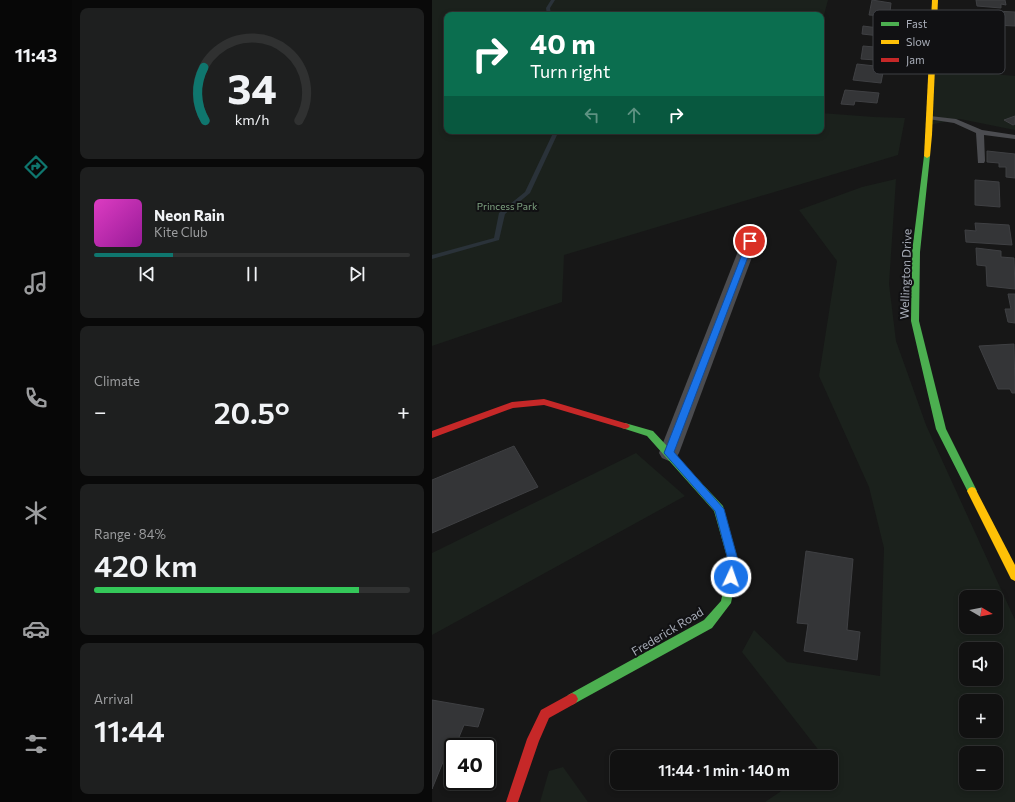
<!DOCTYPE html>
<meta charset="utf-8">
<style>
body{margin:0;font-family:Commissioner,sans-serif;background:#1e1f1f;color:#f1f3f6;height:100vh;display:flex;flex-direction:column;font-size:15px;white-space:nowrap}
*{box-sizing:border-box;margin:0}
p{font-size:13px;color:#9c9d9f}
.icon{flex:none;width:22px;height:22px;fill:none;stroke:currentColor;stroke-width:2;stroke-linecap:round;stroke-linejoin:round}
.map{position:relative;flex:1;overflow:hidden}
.panel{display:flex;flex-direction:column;gap:8px;padding:8px;background:#090909;width:360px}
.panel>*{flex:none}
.hud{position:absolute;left:12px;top:12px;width:380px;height:122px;border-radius:8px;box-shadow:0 2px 6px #0003,0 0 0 1px #303131;background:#0b6e4f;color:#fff;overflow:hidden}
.needle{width:26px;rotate:100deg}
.tools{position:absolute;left:527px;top:590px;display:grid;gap:8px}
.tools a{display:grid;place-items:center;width:44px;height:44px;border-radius:8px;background:#111;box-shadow:0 2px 6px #0003,0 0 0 1px #303131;font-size:20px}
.speed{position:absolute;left:12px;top:738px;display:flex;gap:8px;font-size:20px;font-weight:700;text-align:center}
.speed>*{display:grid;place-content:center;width:52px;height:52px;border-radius:50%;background:#111;box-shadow:0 2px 6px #0003,0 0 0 1px #303131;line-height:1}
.speed .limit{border:2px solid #111;border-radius:6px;background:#fff;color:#111}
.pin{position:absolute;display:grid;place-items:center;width:34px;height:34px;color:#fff;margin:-17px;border:2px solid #fff;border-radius:50%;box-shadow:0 1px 4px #0007}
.me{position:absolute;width:44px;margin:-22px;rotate:3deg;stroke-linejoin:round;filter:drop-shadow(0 0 3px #0008)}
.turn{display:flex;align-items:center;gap:14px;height:84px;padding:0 20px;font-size:18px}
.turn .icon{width:52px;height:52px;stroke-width:2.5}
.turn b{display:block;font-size:28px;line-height:34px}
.lanes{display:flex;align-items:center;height:38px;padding:0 20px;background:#0003;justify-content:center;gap:20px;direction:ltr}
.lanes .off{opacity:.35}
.big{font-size:30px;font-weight:600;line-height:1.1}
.panel .widget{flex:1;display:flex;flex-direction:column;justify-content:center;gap:6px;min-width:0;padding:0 14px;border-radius:8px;background:#1e1f1f}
.panel .dial{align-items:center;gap:0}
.dial svg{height:104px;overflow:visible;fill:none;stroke:#303131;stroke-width:7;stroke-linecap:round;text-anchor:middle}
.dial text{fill:#f1f3f6;stroke:none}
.song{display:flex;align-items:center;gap:12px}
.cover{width:48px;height:48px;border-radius:6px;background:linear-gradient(135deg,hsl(310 70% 55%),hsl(300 70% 35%))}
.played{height:4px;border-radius:2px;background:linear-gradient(90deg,#0f766e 25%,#303131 25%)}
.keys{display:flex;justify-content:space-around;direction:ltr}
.heat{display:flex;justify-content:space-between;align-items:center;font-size:22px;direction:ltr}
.charge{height:6px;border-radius:3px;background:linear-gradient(90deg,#34c759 84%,#303131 0)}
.trip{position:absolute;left:178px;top:750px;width:228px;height:40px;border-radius:8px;background:#111;box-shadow:0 2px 6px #0003,0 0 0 1px #303131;font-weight:600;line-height:40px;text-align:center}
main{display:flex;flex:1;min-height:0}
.tabs{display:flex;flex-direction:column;width:72px;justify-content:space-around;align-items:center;background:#070707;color:#9c9d9f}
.tabs .icon{width:28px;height:28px}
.tabs .on{color:#0f766e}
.tabs b{font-size:18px;color:#f1f3f6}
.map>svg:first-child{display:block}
</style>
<main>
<nav class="tabs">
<b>11:43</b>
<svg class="icon on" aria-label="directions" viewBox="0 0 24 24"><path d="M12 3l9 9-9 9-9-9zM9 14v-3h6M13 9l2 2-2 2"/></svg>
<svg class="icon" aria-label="music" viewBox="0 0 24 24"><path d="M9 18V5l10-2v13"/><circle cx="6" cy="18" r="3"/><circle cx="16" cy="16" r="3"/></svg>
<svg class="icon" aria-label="phone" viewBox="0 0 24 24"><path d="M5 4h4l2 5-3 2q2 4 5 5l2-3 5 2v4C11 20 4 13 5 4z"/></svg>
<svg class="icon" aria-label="climate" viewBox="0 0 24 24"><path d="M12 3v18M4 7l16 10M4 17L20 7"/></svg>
<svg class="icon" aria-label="car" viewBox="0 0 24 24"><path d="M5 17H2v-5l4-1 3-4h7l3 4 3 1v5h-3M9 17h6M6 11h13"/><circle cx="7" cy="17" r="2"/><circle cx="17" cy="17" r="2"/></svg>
<svg class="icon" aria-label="filters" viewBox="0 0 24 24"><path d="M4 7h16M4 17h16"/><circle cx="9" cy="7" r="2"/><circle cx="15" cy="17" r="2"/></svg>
</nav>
<section class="panel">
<div class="widget dial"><svg viewBox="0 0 100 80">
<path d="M14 69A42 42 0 1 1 86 69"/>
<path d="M14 69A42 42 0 0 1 13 28" stroke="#0f766e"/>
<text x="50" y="56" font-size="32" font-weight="700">34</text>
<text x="50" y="72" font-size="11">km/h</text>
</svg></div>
<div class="widget">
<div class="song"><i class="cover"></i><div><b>Neon Rain</b><p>Kite Club</p></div></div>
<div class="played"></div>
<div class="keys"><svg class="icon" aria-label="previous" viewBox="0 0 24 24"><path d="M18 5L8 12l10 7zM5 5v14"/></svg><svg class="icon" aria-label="pause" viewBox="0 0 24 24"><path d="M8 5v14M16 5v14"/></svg><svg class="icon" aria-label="next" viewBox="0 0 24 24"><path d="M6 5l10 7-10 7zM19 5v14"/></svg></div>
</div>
<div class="widget"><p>Climate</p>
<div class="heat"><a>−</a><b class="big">20.5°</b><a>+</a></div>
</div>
<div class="widget"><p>Range · 84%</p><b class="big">420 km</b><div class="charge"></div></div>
<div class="widget"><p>Arrival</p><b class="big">11:44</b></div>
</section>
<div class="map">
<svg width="583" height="802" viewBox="0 0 583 802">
<rect width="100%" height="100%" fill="#171717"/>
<g fill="#1b211c" fill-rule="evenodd">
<path d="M0,0H396L389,26V15H15V131H389V113L442,117L473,118L466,155L132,255L130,302L0,346Z"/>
<path d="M502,69L583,76V130L528,119L497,125Z"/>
<path d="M464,179L457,284L464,341L494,425L583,620V802H333L361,783H399V757H392L310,652L322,630L355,662L448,676L452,548L437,487L387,376L405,261L367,210L430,187ZM534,597H564V627H534ZM534,649H564V679H534ZM534,701H564V731H534ZM534,753H564V783H534Z"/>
<path d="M204,453L253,496L0,635V553Z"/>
<path d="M131,767L156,802H108L117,771Z"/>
</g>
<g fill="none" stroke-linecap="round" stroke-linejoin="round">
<g fill="#2a3239" fill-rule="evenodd">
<path d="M119,0H123L118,8L119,15H115L114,8Z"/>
<path d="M122,131H126L125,135L98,193L73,214L67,240L0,259V255L62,238L67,213L93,192Z"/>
</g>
</g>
<g fill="#343537" stroke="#3f4043">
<path d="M440,0L459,3L458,12H455L454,16L437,15Z"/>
<path d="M544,0H573L574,5L569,4V8L545,6Z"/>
<path d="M562,11L583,12V26L563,25Z"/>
<path d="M431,26L462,30L461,34L458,33L457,37L430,34Z"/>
<path d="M431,46L454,48L452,58L445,57L444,60L429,59Z"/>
<path d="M425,64L452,67L449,83L421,80Z"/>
<path d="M413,90L447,93L445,103L423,101L422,105L409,104Z"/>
<path d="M583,116V124L581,125L572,120Z"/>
<path d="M555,151L583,154V178L574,177V167H567V163L555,162Z"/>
<path d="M543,180L567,182L568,207L543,205Z"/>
<path d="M543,223L577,225L580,245L534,242L533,230L544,231Z"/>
<path d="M544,248L569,251V257L582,258L583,289L555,286L554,266L545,265Z"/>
<path d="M576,294H583V323L576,322L573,309H579Z"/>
<path d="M582,344L583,393H580L578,389H566L547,346Z"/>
<path d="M82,446L106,487L0,533V480Z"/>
<path d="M374,551L421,559L415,630L428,632L425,660L372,651L376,624L365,623Z"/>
<path d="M0,700L52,709L46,727L32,725L25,742L20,740L0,789Z"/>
</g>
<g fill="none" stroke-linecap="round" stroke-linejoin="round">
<path fill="#4b4c50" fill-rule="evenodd" d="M498,116L524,119L550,130L583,135V139L552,135L553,161L552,163H546L544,133L522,123L496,119V117Z"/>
<path fill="#4b4c50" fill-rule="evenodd" d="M318,236L324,238L326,241L247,453L244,458L237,461L230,458L227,453L310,241L312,238Z"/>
<g fill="#4caf50" fill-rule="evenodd">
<path d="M495,154L498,156L488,252L487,321L514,429L545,491L543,494L540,495L537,494L504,429L479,321L480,252L492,156Z"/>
<path d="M193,423L221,431L291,506L307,564L299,603L280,628L140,705L136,703L134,699L136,695L272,620L289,601L297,564L282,511L215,436L190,428L188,426L190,424Z"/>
</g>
<g fill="#ffc107" fill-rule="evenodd">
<path d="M500,0H506L500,135L498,156L495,158L492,156Z"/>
<path d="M540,487L543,488L583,565V581L579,579L535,491L537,488Z"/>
</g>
<g fill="#c62828" fill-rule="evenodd">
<path d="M112,399L196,424L198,426L196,428L193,429L112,405L81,408L0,438V431L80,402Z"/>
<path d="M140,693L144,695L146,699L144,703L117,718L107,741L86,802H74L95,739L109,710Z"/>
</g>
</g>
<path fill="#1a73e8" stroke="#114b97" d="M316,239H321L322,241L242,452L292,509L307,564L303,580L299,582L295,580L294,577L297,564L283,511L232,453Z"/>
<g text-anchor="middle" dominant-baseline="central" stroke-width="4" stroke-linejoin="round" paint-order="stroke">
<g font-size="10" fill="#7fa381" stroke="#111113">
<text x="75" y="206">Princess Park</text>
</g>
<g font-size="12" fill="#a8adb8" stroke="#111113">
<text transform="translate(473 274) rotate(-88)">Wellington Drive</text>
<text transform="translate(235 631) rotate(-31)">Frederick Road</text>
</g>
</g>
<rect x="441" y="10" width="132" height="64" rx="6" fill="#111113" stroke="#3e4045" stroke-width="1"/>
<rect x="449" y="22" width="18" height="4" fill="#4caf50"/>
<rect x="449" y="40" width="18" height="4" fill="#ffc107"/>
<rect x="449" y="58" width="18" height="4" fill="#c62828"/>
<g font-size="11" fill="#a8adb8">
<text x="474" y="28">Fast</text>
<text x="474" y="46">Slow</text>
<text x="474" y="64">Jam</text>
</g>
</svg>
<div class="tools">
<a><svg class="needle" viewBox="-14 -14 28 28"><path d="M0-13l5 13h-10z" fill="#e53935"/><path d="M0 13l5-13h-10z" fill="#9c9d9f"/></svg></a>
<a><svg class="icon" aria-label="sound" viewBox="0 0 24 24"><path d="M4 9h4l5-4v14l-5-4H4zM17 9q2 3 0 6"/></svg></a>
<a>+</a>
<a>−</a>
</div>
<div class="speed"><div class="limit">40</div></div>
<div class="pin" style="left:318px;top:241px;background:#d93025"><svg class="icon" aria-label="arrive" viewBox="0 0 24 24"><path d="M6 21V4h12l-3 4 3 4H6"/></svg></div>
<svg class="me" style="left:299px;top:577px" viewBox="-20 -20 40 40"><circle r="17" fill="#1a73e8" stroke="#fff" stroke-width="3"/><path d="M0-11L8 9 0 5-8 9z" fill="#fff"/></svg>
<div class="trip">11:44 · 1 min · 140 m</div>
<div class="hud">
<div class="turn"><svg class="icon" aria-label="right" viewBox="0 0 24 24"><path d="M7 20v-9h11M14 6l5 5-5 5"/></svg><div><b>40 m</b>Turn right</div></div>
<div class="lanes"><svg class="icon off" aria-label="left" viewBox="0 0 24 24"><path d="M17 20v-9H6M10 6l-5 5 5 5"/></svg><svg class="icon off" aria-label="ahead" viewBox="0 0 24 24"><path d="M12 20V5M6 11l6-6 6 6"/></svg><svg class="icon" aria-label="right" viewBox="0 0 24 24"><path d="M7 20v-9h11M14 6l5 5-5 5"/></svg></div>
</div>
</div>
</main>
